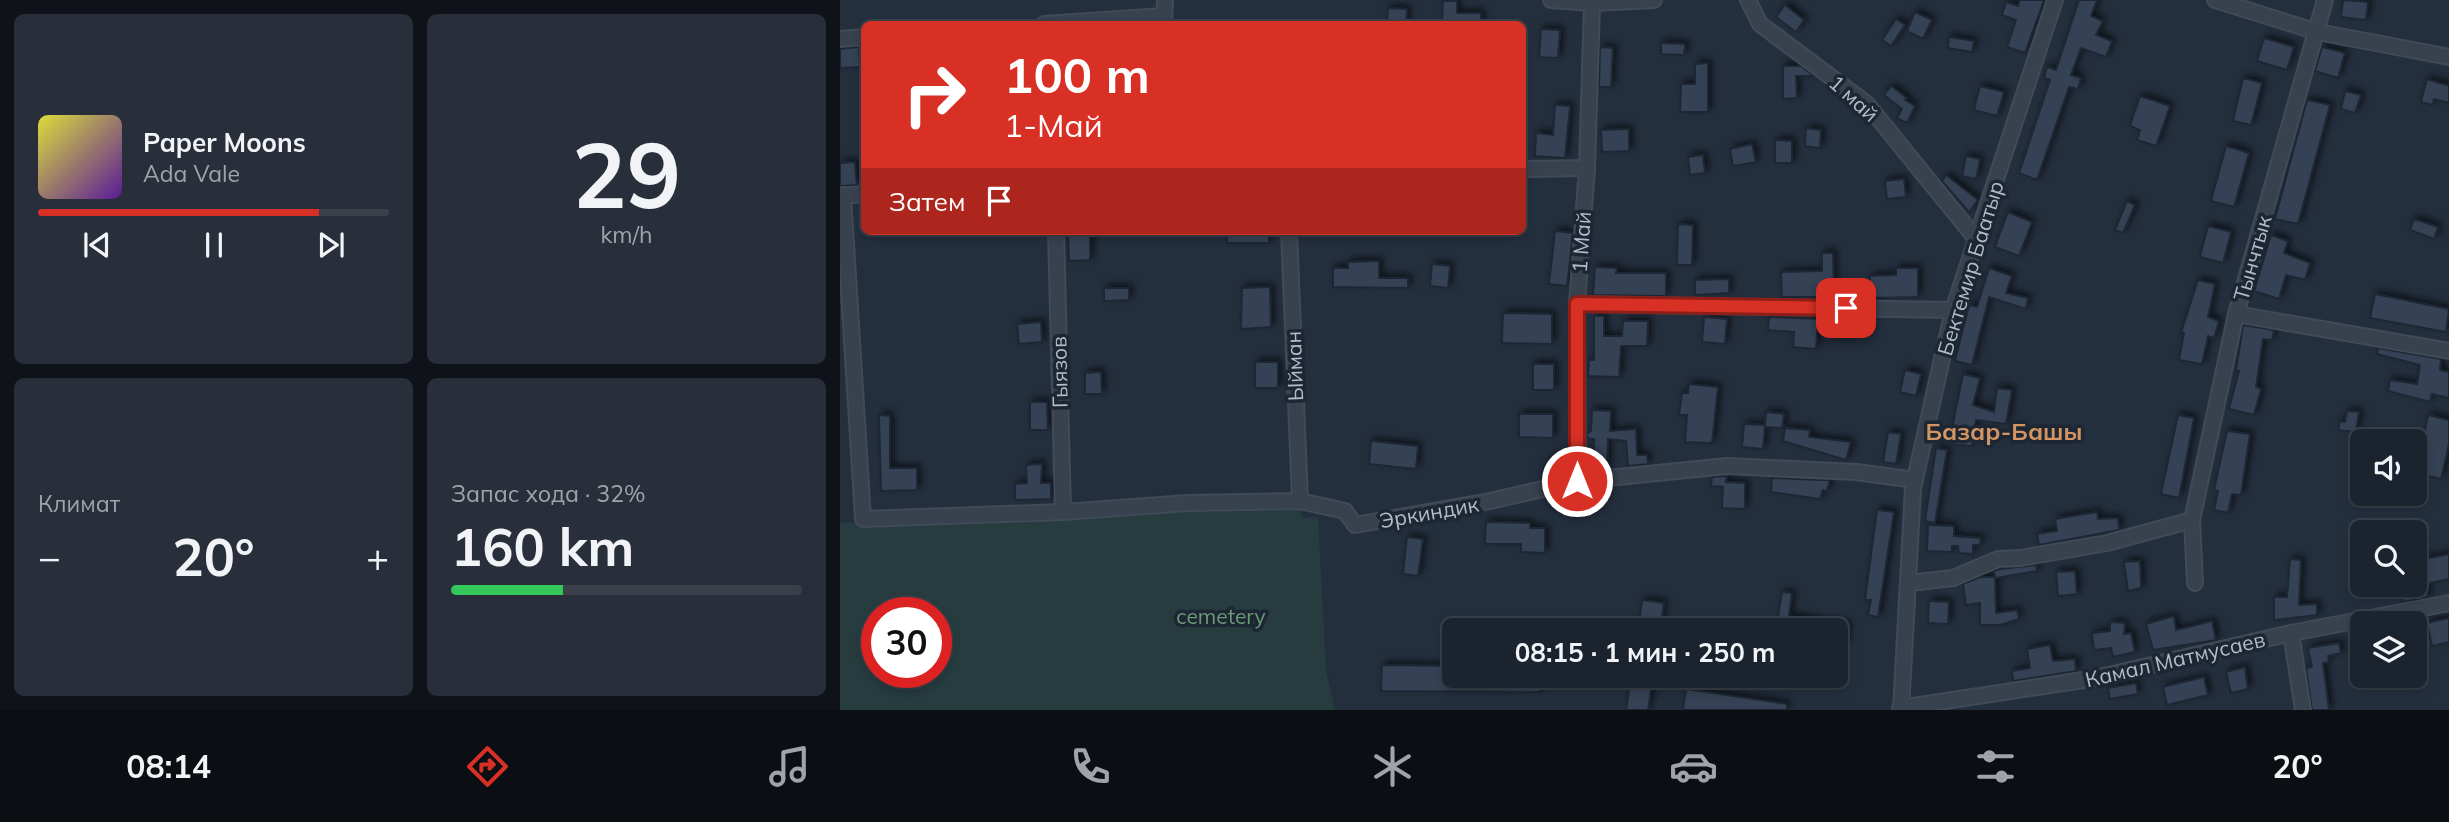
<!DOCTYPE html>
<html lang="ru">
<meta charset="utf-8">
<style>
body{margin:0;font-family:Mulish,sans-serif;background:#282f3a;color:#f1f3f6;height:100vh;display:flex;flex-direction:column;font-size:26px;white-space:nowrap}
*{box-sizing:border-box;margin:0}
p{font-size:23px;color:#a0a4aa}
.icon{flex:none;width:38px;height:38px;fill:none;stroke:currentColor;stroke-width:2;stroke-linecap:round;stroke-linejoin:round}
.map{position:relative;flex:1;overflow:hidden}
.details{display:flex;flex-direction:column;gap:14px;padding:14px;background:#0f1319;width:840px}
.details>*{flex:none}
.hud{position:absolute;left:21px;top:21px;width:665px;height:214px;border-radius:10px;box-shadow:0 4px 10px #0003,0 0 0 2px #39404a;background:#d93025;color:#fff;overflow:hidden}
.fabs{position:absolute;left:1510px;top:429px;display:grid;gap:14px}
.fabs a{display:grid;place-items:center;width:77px;height:77px;border-radius:10px;background:#1b232e;box-shadow:0 4px 10px #0003,0 0 0 2px #39404a;font-size:35px}
.speed{position:absolute;left:21px;top:597px;display:flex;gap:14px;font-size:35px;font-weight:700;text-align:center}
.speed>*{display:grid;place-content:center;width:91px;height:91px;border-radius:50%;background:#1b232e;box-shadow:0 4px 10px #0003,0 0 0 2px #39404a;line-height:1}
.speed .limit{border:10px solid #d22;background:#fff;color:#111}
.pin{position:absolute;display:grid;place-items:center;width:60px;height:60px;color:#fff;margin:-30px;border-radius:14px;box-shadow:0 4px 10px #0006}
.me{position:absolute;width:77px;margin:-38px;rotate:0deg;stroke-linejoin:round;filter:drop-shadow(0 0 5px #0008)}
.turn{display:flex;align-items:center;gap:24px;height:147px;padding:0 28px;font-size:32px}
.turn .icon{width:91px;height:91px;stroke-width:2.5}
.turn b{display:block;font-size:49px;line-height:60px}
.then{display:flex;align-items:center;height:66px;padding:0 28px;background:#0003;gap:14px;font-size:26px}
.big{font-size:52px;font-weight:700;line-height:1.1}
.details .tile{flex:1;display:flex;flex-direction:column;justify-content:center;gap:10px;min-width:0;padding:0 24px;border-radius:10px;background:#282f3a}
.details .dial{align-items:center;gap:0}
.dial b{font-size:91px;line-height:1}
.song{display:flex;align-items:center;gap:21px}
.cover{width:84px;height:84px;border-radius:10px;background:linear-gradient(135deg,hsl(60 70% 55%),hsl(270 70% 35%))}
.played{height:7px;border-radius:4px;background:linear-gradient(90deg,#d93025 80%,#39404a 80%)}
.keys{display:flex;justify-content:space-around;direction:ltr}
.heat{display:flex;justify-content:space-between;align-items:center;font-size:38px;direction:ltr}
.charge{height:10px;border-radius:5px;background:linear-gradient(90deg,#34c759 32%,#39404a 0)}
.details .tiles{flex:1;display:grid;gap:14px;grid-template-columns:repeat(2,1fr)}
.trip{position:absolute;left:602px;top:618px;width:406px;height:70px;border-radius:10px;background:#1b232e;box-shadow:0 4px 10px #0003,0 0 0 2px #39404a;font-weight:700;line-height:70px;text-align:center}
.menu{display:flex;height:112px;justify-content:space-around;align-items:center;background:#0b0e12;color:#a0a4aa}
.menu .icon{width:49px;height:49px}
.menu .current{color:#d93025}
.menu b{font-size:32px;color:#f1f3f6}
main{display:flex;flex:1;min-height:0}
.map>svg:first-child{display:block}
</style>
<main>
<section class="details">
<div class="tiles">
<div class="tile">
<div class="song"><i class="cover"></i><div><b>Paper Moons</b><p>Ada Vale</p></div></div>
<div class="played"></div>
<div class="keys"><svg class="icon" aria-label="previous" viewBox="0 0 24 24"><path d="M18 5L8 12l10 7zM5 5v14"/></svg><svg class="icon" aria-label="pause" viewBox="0 0 24 24"><path d="M8 5v14M16 5v14"/></svg><svg class="icon" aria-label="next" viewBox="0 0 24 24"><path d="M6 5l10 7-10 7zM19 5v14"/></svg></div>
</div>
<div class="tile dial"><b>29</b><p>km/h</p></div>
<div class="tile"><p>Климат</p>
<div class="heat"><a>−</a><b class="big">20°</b><a>+</a></div>
</div>
<div class="tile"><p>Запас хода · 32%</p><b class="big">160 km</b><div class="charge"></div></div>
</div>
</section>
<div class="map">
<svg width="1609" height="710" viewBox="0 0 1609 710">
<defs>
<filter id="shadow"><feDropShadow dx="3.5" dy="-3.5" stdDeviation="3.5" flood-color="#0009"/></filter>
</defs>
<rect width="100%" height="100%" fill="#242f3e"/>
<path fill="#263c3f" fill-rule="evenodd" d="M460,501L462,518L478,517L486,671L495,710H0V523L348,503ZM37,612H96V672H37Z"/>
<g fill="#364354" stroke="#1f2835" stroke-width="2" filter="url(#shadow)">
<path d="M1180,0H1204L1185,53L1167,47L1176,20L1162,15L1166,2L1178,6Z"/>
<path d="M1239,0H1257L1251,16L1263,21L1256,35L1272,41L1266,57L1241,48L1231,75L1241,78L1238,89L1229,87L1197,180L1179,173L1210,80L1204,78L1207,67L1216,70Z"/>
<path d="M1503,0L1528,2L1526,20L1501,17Z"/>
<path d="M603,1H617V13H641V24L602,23Z"/>
<path d="M945,5L964,20L956,32L936,17Z"/>
<path d="M548,8L567,9L566,24H547Z"/>
<path d="M1075,12L1092,20L1083,39L1067,31Z"/>
<path d="M1056,19L1065,25L1051,46L1042,40Z"/>
<path d="M701,29L720,30L718,58L699,57Z"/>
<path d="M1109,37L1134,41L1132,52L1108,48Z"/>
<path d="M1424,38L1454,47L1447,70L1417,61Z"/>
<path d="M821,43L845,44L844,55L821,54Z"/>
<path d="M19,47L20,67L0,68V49Z"/>
<path d="M760,47L773,48L771,87H759Z"/>
<path d="M1482,47L1505,53L1498,78L1475,71Z"/>
<path d="M868,63V112H840L841,84H855V64Z"/>
<path d="M943,66H961L974,76H956L957,98L943,99Z"/>
<path d="M1403,78L1422,83L1411,125L1393,121Z"/>
<path d="M1587,79L1609,86V103L1594,99L1592,105L1581,102Z"/>
<path d="M1051,86L1067,98L1065,100L1075,106L1067,123L1057,118L1062,109L1044,95Z"/>
<path d="M1140,86L1164,92L1157,116L1134,110Z"/>
<path d="M1505,91L1521,95L1515,113L1501,109Z"/>
<path d="M1300,96L1330,106L1316,146L1297,140L1300,130L1290,126Z"/>
<path d="M1467,100L1490,105L1458,224L1435,219Z"/>
<path d="M715,105L730,106L725,158L695,156L696,133L713,135Z"/>
<path d="M966,128L981,130L980,148L965,146Z"/>
<path d="M789,129V151L762,152L761,130Z"/>
<path d="M935,140L952,141V163H935Z"/>
<path d="M912,144L916,162L893,166L890,149Z"/>
<path d="M1386,146L1409,153L1394,207L1371,201Z"/>
<path d="M863,155L865,173L850,175L848,157Z"/>
<path d="M1126,156L1140,159L1136,179L1122,176Z"/>
<path d="M15,162L17,185L0,186V163Z"/>
<path d="M1106,175L1138,200L1129,212L1102,181Z"/>
<path d="M1064,179L1066,197L1047,199L1045,181Z"/>
<path d="M1287,201L1295,205L1283,233L1275,230Z"/>
<path d="M1168,212L1192,222L1179,256L1155,247Z"/>
<path d="M1574,219L1598,227L1594,239L1570,230Z"/>
<path d="M838,224L853,225L852,265H837Z"/>
<path d="M1368,226L1391,232L1383,263L1360,257Z"/>
<rect x="387" y="231" width="42" height="12"/>
<path d="M715,231L733,233L727,286L709,284Z"/>
<path d="M250,232V260L229,261L228,233Z"/>
<path d="M1431,235L1448,241L1444,253L1470,263L1465,280L1446,275L1439,299L1414,291Z"/>
<path d="M982,253H993L994,297H942L941,272L982,271Z"/>
<path d="M539,261V278H568V288L493,287V268H508V262Z"/>
<path d="M592,264L610,266L608,288L590,286Z"/>
<path d="M755,267L777,268L776,273H826V296L753,295Z"/>
<path d="M1056,268H1078V297L1030,298V276L1056,275Z"/>
<path d="M1149,268L1172,276L1166,293L1188,298L1186,309L1149,297L1132,365L1115,361L1129,305L1137,307Z"/>
<path d="M889,279V293L855,295V280Z"/>
<path d="M1358,280L1375,284L1368,317L1379,321L1374,338L1368,336L1362,364L1339,360L1344,333H1341Z"/>
<path d="M430,287L431,327L401,329L402,288Z"/>
<path d="M264,288H289V300L264,301Z"/>
<path d="M1535,294L1609,309L1606,332L1530,318Z"/>
<path d="M663,313L712,314V344L662,343Z"/>
<path d="M754,316H764V336H782L783,321H808L807,346H781L779,377L748,376L749,360H754Z"/>
<path d="M864,317L887,319L885,344L862,342Z"/>
<path d="M929,317L978,319L976,349L953,347L954,332L928,330Z"/>
<path d="M201,322L202,342L179,344L177,324Z"/>
<path d="M1403,325L1434,330L1432,340L1423,339L1416,387L1421,389L1414,415L1389,409L1399,371H1396Z"/>
<path d="M1538,348L1601,359L1600,370L1609,372V398L1592,394L1590,402L1548,391L1550,380L1577,384L1580,365L1537,354Z"/>
<rect x="415" y="362" width="23" height="26"/>
<rect x="693" y="364" width="21" height="26"/>
<path d="M1065,370L1081,374L1076,396L1060,392Z"/>
<path d="M261,372L262,394H245V373Z"/>
<path d="M1123,374L1140,378L1133,405L1154,412L1157,388L1172,390L1166,424L1136,420L1132,446L1109,444Z"/>
<path d="M849,384L878,387L872,443L845,442L847,415H839L842,393H848Z"/>
<path d="M190,402H207L208,430H190Z"/>
<path d="M752,410L771,411L770,431L796,429L797,455H807L808,464L788,466L786,441L768,439L767,467H753L754,439L747,438V434L751,431Z"/>
<path d="M1507,411L1519,412L1516,432L1498,430L1500,421L1505,422Z"/>
<path d="M926,412L944,414L942,428L925,427Z"/>
<path d="M679,414H713V438L679,437Z"/>
<path d="M39,415L50,416V468H77V490L41,491Z"/>
<path d="M1338,415L1354,418L1339,498L1321,494Z"/>
<path d="M1588,415L1609,420V444L1601,479L1577,473Z"/>
<path d="M904,424L925,425L923,449L902,447Z"/>
<path d="M945,428L970,430L969,437L1011,442L1006,460L943,441Z"/>
<path d="M1387,431L1410,434L1401,495L1392,494L1388,513L1374,510L1378,491L1374,490Z"/>
<path d="M1048,432L1061,434L1056,464L1043,462Z"/>
<path d="M531,441L578,446L576,469L529,464Z"/>
<path d="M1096,448L1107,450L1095,523L1085,521Z"/>
<path d="M202,464L201,483H211V499L175,500V484L187,483L186,465Z"/>
<path d="M887,476L886,482L905,483V509L882,508L883,487L871,486L872,477Z"/>
<path d="M932,478L979,480H990L987,491L983,490L980,499L931,492Z"/>
<path d="M1037,510L1054,512L1038,617L1028,615L1031,600H1025Z"/>
<path d="M1257,512L1258,519L1278,518L1279,530L1199,545L1197,534L1217,531L1215,519Z"/>
<path d="M646,522L690,523V528H705V553L681,552V544H645Z"/>
<path d="M1088,525L1114,526V536L1141,538L1140,545H1133V554L1119,553L1118,546H1112V552L1087,551Z"/>
<path d="M567,537L583,539L578,576L563,574Z"/>
<path d="M1609,554V579L1585,584L1580,560Z"/>
<path d="M1450,559L1461,560L1459,605L1477,604V615L1434,620V597H1447Z"/>
<path d="M1300,561L1301,588L1288,591L1284,562Z"/>
<path d="M1196,565L1197,571L1155,578L1156,613L1177,610L1179,619L1160,625H1140V603L1126,605L1123,584L1140,577H1155L1154,571L1160,569Z"/>
<path d="M1235,571L1237,594L1218,596L1216,572Z"/>
<path d="M1584,582L1588,597L1563,602L1559,584Z"/>
<path d="M942,592L952,593L949,616L1008,625L1004,647L996,646V630H936Z"/>
<path d="M802,600L824,603L820,630H798Z"/>
<path d="M1089,601L1109,602L1108,624L1088,623Z"/>
<path d="M1334,616L1336,630L1372,621L1376,640L1313,650L1306,624Z"/>
<path d="M1609,618V642L1592,646L1587,623Z"/>
<path d="M1270,622L1285,623L1284,634L1291,633L1295,652L1273,657L1271,648L1254,650L1252,633L1270,631Z"/>
<path d="M1499,643L1501,653L1488,656L1489,662L1483,663L1489,710H1472L1466,668L1472,667L1468,648Z"/>
<path d="M1210,645L1213,661L1235,659L1236,671L1173,681L1172,671L1190,668L1187,649Z"/>
<path d="M542,665L614,666V676H700V692L541,691Z"/>
<path d="M1405,667L1408,689L1391,693L1386,672Z"/>
<path d="M791,676H813L808,710H786Z"/>
<path d="M1364,677L1368,695L1327,705L1323,687Z"/>
<path d="M1296,683L1298,694L1270,699L1268,688Z"/>
<path d="M846,689L947,704V710H843Z"/>
</g>
<g fill="none" stroke-linecap="round" stroke-linejoin="round">
<g stroke="#414a57" stroke-width="18">
<g id="minor">
<path d="M711,0L752,3L814,0"/>
<path d="M908,0L920,24L1026,103L1137,240"/>
<path d="M1375,0L1478,32L1609,57"/>
<path d="M324,23L325,0"/>
<path d="M204,24L324,16"/>
<path d="M0,39L24,37"/>
<path d="M682,169L747,168"/>
<path d="M3,195L23,519L223,512L348,503L460,501L505,511L515,525L650,501L738,481L887,466L1016,472L1075,480"/>
<path d="M0,196L24,194"/>
<path d="M216,231L223,512"/>
<path d="M449,231L460,501"/>
<path d="M737,304L1113,310"/>
<path d="M1396,314L1609,351"/>
<path d="M738,481L737,304L747,168L752,3"/>
<path d="M1069,583L1113,578L1158,559L1180,558L1267,543L1352,520"/>
<path d="M1355,583L1352,520L1396,314L1485,0"/>
<path d="M1451,633L1463,710"/>
<path d="M1060,708L1256,678L1451,633L1609,603"/>
<path d="M1061,710L1073,488L1113,310L1215,0"/>
</g>
</g>
<use href="#minor" stroke="#38414e" stroke-width="14"/>
</g>
<g fill="none" stroke-linecap="round" stroke-linejoin="round">
<g stroke="#8d1f18" stroke-width="18">
<path id="route" d="M737,481V304L1006,308"/>
</g>
<use href="#route" stroke="#d93025" stroke-width="12"/>
</g>
<g text-anchor="middle" dominant-baseline="central" stroke-width="7" stroke-linejoin="round" paint-order="stroke">
<g font-size="21" fill="#b4bcc9" stroke="#1d2633">
<text transform="translate(1014 98) rotate(42)">1 май</text>
<text transform="translate(741 242) rotate(-86)">1 Май</text>
<text transform="translate(1412 258) rotate(-74)">Тынчтык</text>
<text transform="translate(1130 268) rotate(-73)">Бектемир Баатыр</text>
<text transform="translate(454 366) rotate(-92)">Ыйман</text>
<text transform="translate(219 372) rotate(-91)">Гыязов</text>
<text transform="translate(589 512) rotate(-10)">Эркиндик</text>
<text transform="translate(1335 659) rotate(-13)">Камал Матмусаев</text>
</g>
<g font-size="21" fill="#6b9a76" stroke="#1d2633">
<text x="381" y="616">cemetery</text>
</g>
<g font-size="24" font-weight="bold" fill="#d59563" stroke="#1d2633">
<text x="1164" y="431">Базар-Башы</text>
</g>
</g>
</svg>
<div class="fabs">
<a><svg class="icon" aria-label="sound" viewBox="0 0 24 24"><path d="M4 9h4l5-4v14l-5-4H4zM17 9q2 3 0 6"/></svg></a>
<a><svg class="icon" aria-label="search" viewBox="0 0 24 24"><circle cx="10" cy="10" r="6"/><path d="M15 15l6 6"/></svg></a>
<a><svg class="icon" aria-label="layers" viewBox="0 0 24 24"><path d="M12 4l9 5-9 5-9-5zM3 14l9 5 9-5"/></svg></a>
</div>
<div class="speed"><div class="limit">30</div></div>
<div class="pin" style="left:1006px;top:308px;background:#d93025"><svg class="icon" aria-label="arrive" viewBox="0 0 24 24"><path d="M6 21V4h12l-3 4 3 4H6"/></svg></div>
<svg class="me" style="left:737px;top:481px" viewBox="-20 -20 40 40"><circle r="17" fill="#d93025" stroke="#fff" stroke-width="3"/><path d="M0-11L8 9 0 5-8 9z" fill="#fff"/></svg>
<div class="trip">08:15 · 1 мин · 250 m</div>
<div class="hud">
<div class="turn"><svg class="icon" aria-label="right" viewBox="0 0 24 24"><path d="M7 20v-9h11M14 6l5 5-5 5"/></svg><div><b>100 m</b>1-Май</div></div>
<div class="then">Затем<svg class="icon" aria-label="arrive" viewBox="0 0 24 24"><path d="M6 21V4h12l-3 4 3 4H6"/></svg></div>
</div>
</div>
</main>
<nav class="menu">
<b>08:14</b>
<svg class="icon current" aria-label="directions" viewBox="0 0 24 24"><path d="M12 3l9 9-9 9-9-9zM9 14v-3h6M13 9l2 2-2 2"/></svg>
<svg class="icon" aria-label="music" viewBox="0 0 24 24"><path d="M9 18V5l10-2v13"/><circle cx="6" cy="18" r="3"/><circle cx="16" cy="16" r="3"/></svg>
<svg class="icon" aria-label="phone" viewBox="0 0 24 24"><path d="M5 4h4l2 5-3 2q2 4 5 5l2-3 5 2v4C11 20 4 13 5 4z"/></svg>
<svg class="icon" aria-label="climate" viewBox="0 0 24 24"><path d="M12 3v18M4 7l16 10M4 17L20 7"/></svg>
<svg class="icon" aria-label="car" viewBox="0 0 24 24"><path d="M5 17H2v-5l4-1 3-4h7l3 4 3 1v5h-3M9 17h6M6 11h13"/><circle cx="7" cy="17" r="2"/><circle cx="17" cy="17" r="2"/></svg>
<svg class="icon" aria-label="filters" viewBox="0 0 24 24"><path d="M4 7h16M4 17h16"/><circle cx="9" cy="7" r="2"/><circle cx="15" cy="17" r="2"/></svg>
<b>20°</b>
</nav>
